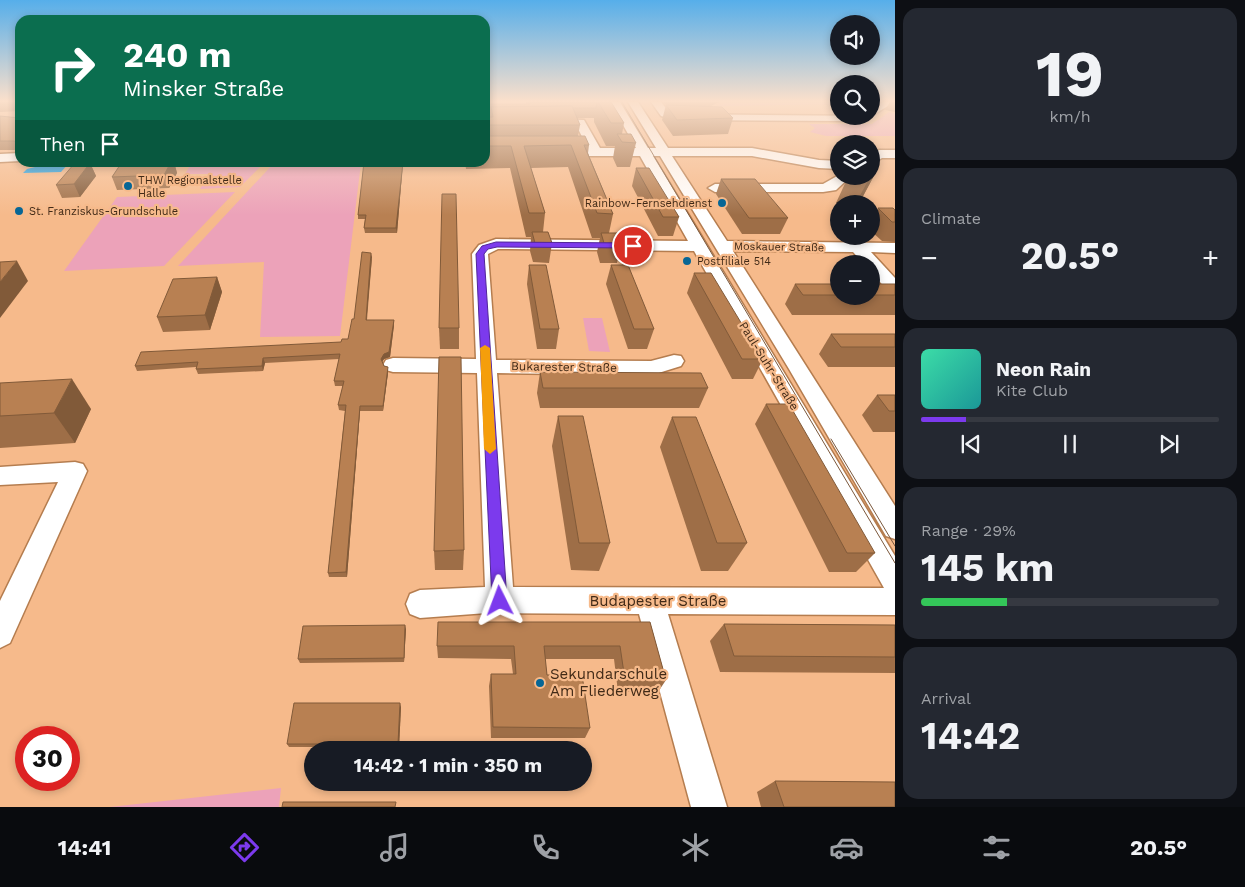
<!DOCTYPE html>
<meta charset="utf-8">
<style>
body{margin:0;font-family:"Work Sans",sans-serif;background:#242831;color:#f1f3f6;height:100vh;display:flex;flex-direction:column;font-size:19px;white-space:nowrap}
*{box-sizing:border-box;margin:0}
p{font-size:16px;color:#9ea1a6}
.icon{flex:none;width:28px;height:28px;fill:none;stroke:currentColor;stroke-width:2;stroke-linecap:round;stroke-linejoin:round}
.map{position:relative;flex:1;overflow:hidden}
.details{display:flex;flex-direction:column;gap:8px;padding:8px;background:#0d0f14;width:350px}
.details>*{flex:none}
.guide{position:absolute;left:15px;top:15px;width:475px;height:152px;border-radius:15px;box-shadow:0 2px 8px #0003;background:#0b6e4f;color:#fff;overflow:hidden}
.buttons{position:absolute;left:830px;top:15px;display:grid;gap:10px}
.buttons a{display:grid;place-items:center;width:50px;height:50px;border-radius:50%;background:#171b24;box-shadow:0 2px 8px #0003;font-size:25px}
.speed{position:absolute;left:15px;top:726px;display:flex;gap:10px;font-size:25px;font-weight:700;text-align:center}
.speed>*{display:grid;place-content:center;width:65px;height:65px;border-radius:50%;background:#171b24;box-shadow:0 2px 8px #0003;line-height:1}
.speed .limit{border:8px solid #d22;background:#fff;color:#111}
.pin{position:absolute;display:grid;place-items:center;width:42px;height:42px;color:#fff;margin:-21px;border:2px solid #fff;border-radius:50%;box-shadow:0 1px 5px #0007}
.me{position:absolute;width:55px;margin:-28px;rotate:357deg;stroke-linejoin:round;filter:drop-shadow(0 0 4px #0008)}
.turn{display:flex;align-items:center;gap:18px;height:105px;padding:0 25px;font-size:22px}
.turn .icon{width:65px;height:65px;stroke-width:2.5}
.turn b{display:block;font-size:35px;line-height:42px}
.then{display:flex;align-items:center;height:48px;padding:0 25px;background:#0003;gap:10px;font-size:19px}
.big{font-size:38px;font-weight:700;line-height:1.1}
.details .tile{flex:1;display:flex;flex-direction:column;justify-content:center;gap:8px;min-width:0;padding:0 18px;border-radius:15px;background:#242831}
.details .dial{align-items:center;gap:0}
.dial b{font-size:65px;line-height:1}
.song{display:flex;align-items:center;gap:15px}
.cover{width:60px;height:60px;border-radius:8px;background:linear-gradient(135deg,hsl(160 70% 55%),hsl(180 70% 35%))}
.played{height:5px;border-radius:2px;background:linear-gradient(90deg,#7c3aed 15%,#363941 15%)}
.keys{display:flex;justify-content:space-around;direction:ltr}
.heat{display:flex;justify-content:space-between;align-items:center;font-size:28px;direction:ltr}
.charge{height:8px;border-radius:4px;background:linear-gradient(90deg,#34c759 29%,#363941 0)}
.trip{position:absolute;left:304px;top:741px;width:288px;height:50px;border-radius:25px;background:#171b24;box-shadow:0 2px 8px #0003;font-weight:700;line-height:50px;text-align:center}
.dock{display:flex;height:80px;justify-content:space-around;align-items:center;background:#090b0e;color:#9ea1a6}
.dock .icon{width:35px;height:35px}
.dock .selected{color:#7c3aed}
.dock b{font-size:22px;color:#f1f3f6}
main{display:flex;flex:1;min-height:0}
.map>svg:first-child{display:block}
</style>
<main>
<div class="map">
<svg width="895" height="807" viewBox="0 0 895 807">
<rect width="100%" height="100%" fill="#f6ba8b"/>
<g fill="#eca2b9">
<path d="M726,102H839V104L718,106Z"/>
<path d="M889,112L895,114V136H826L810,132L815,128L809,124H872Z"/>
<path d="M274,163H361L340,336L260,337L264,262L178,266Z"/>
<path d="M191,164L260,167L240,187L200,189L209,174H185Z"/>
<path d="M235,192L164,266L64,271L117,197Z"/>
<path d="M583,318H602L610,352L589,351Z"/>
<path d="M281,788L279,807H110Z"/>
</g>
<path fill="#1ba6ee" d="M51,163H69L61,172L23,173L27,169Z"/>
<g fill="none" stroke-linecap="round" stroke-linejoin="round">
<g stroke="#b57d4f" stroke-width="3">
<g id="minor">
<path d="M610,102H620L648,148H656L628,102H638L668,148H752L819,160L839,161V169L819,168L752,156H672L727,241L895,243V253L871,252L895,278V293L889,292L871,272V264H864L853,252L733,251L895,506V539L886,536L789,369L660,156H653L895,556V615L668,614L727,807H691L639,614L487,613L420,618L410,614L406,604L410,594L420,590L485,587L477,373L393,372L386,370L383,365L386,360L393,358L476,359L472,254L479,245L496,239L688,241L640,156H560L554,152L560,148H588L576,125L546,124V120L550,119L584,120L600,148H636ZM498,249L694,251L884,588L513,587L497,373L652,375L681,366L684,361L681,356L674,355L651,361L496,360L488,254Z"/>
<path d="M651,102H661L669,112L677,114L871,116L850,121L677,120L661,116Z"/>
<path d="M883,102H895L871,116V108Z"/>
<path d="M895,150V158H882L871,164V154L879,150Z"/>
<path d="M20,153V161L0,162V154Z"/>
<path d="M839,175L851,176L836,190L823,192H715L708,188L715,184H823Z"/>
<path d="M75,462L83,464L87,471L10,643L0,648V601L58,482L0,485V467Z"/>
</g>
</g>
<use href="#minor" fill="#fff" fill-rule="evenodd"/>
<g stroke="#7b583c" stroke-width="1">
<path d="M622,102L895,563"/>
<path d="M831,439L895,546"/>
</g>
</g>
<g fill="#9e6e47">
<path d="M0,102H20V111L0,112Z"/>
<path d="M526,102H611L624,123L622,134L636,143L630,167H617L613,158L615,146H606L594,122V118H577L580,125L578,136L589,145L588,153L613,214L609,233L621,243L617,263H600L597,252L600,238H592L568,167L531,168L545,213L543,232L552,243L549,263L533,262L530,251L531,237H526L510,168L466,169L465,162H485V117H488V104H526Z"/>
<path d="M663,102H719L711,106L733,118L728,134L673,136L662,120L666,105Z"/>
<path d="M890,102H895V112L885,110Z"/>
<path d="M0,116L20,118V150H0Z"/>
<path d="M122,162H174L177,173L169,188L117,190L112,177Z"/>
<path d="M364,162H403L397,233H365L364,228L365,219H358V215Z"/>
<path d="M90,163L96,176L80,197L62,198L56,185Z"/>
<path d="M636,168L679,217L673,236H658L632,186Z"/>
<path d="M876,172L862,198L856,203H836L848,177Z"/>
<path d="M721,179L788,218L780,234H742L716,194Z"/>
<path d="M878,208L895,210V242L882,241L871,231V220Z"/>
<path d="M372,257L367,320L394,325L390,357L384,359L382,362L388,373L383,411H360L347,577H329L328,573L345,411L339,410L338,405L343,386H335L334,381L339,359L265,363L263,371L198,374L196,369V367L137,371L135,366L341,342L348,339L354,319Z"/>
<path d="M529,265L559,329L556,349H537L527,284Z"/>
<path d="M611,265L654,329L647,349H628L606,284Z"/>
<path d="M694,273L763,359L753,379H732L687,293Z"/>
<path d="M217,277L222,292L210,330L163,332L157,317Z"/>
<path d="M795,284H839V296H871V284H895V315H792L785,304Z"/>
<path d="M439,328H459V349H440Z"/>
<path d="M831,334H895V367H828L819,354Z"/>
<path d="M540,372L708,388L699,408H540L537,393Z"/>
<path d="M0,383L91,409L75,443L0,448Z"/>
<path d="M877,395H895V432H873L862,415Z"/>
<path d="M766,404L875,553L856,572H829L755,424Z"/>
<path d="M558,416L610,543L599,571L571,570L552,446Z"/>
<path d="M672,417L747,543L728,571H701L660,447Z"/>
<path d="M464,550L463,570H435L434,551Z"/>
<path d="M650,622L666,680L658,692H618L614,659H545L547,675L590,728L585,738H491L489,686L491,674H513L511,659L438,658L437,646Z"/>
<path d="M724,624L895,625V673L720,672L710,641Z"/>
<path d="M406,629L404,662L300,663L298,659Z"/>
<path d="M401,707L399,747H289L287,744Z"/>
<path d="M775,781L895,807H761L757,792Z"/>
</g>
<g fill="#815a39">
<path d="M20,102V109L17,104Z"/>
<path d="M712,102H719L711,105Z"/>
<path d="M873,102H879L871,106Z"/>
<path d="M171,162H174L177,173L169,188L164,175Z"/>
<path d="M403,162L397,233L396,228Z"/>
<path d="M90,163L96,176L80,197L74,184Z"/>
<path d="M876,172L862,198L856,203L870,177Z"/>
<path d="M371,253L372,257L366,325V320Z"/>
<path d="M17,261L28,281L0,318V282Z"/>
<path d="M217,277L222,292L210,330L205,315Z"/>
<path d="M394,320V325L390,357L384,359L381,364V359Z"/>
<path d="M263,358L265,363L263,371L262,366Z"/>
<path d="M388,367V373L383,411V406Z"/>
<path d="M72,379L91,409L75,443L54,413Z"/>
<path d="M360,406V411L347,577L346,572Z"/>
<path d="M405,625L406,629L404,662V658Z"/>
<path d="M400,703L401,707L399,747L398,744Z"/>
</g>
<g fill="#b88052" stroke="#815a39">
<path d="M0,102H20L17,104H0Z"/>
<path d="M529,102H597L596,108H572V106L489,107L488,104H530Z"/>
<path d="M598,102H611L624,123H611Z"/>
<path d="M666,105L722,107L733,118L677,120Z"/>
<path d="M572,106L580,125H486L485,129V117H493L491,107Z"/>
<path d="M0,116L20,118V143L14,141H0Z"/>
<path d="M617,134H631L636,143L622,142Z"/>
<path d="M485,135L486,136H585L589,145H584L613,214L597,213L571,145L524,146L545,213H529L511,146H485Z"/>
<path d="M875,156L876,172L871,176V159Z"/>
<path d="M122,162H171L164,175L112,177Z"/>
<path d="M364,162H403L396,228H364L366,215H358Z"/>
<path d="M90,163L74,184L56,185L74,164Z"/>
<path d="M636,168H649L679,217H663Z"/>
<path d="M849,176H870V177H848Z"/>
<path d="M721,179H755L788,218H749Z"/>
<path d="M442,194H456L459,328H439Z"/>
<path d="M878,208H893L895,210V222H892Z"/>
<path d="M532,232H548L552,243H535Z"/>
<path d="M601,233H617L621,243H604Z"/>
<path d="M362,252L371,253L366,320H394L389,352L384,354L381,359L384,366L388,367L383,406H360L346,572L328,573L346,405H338L344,381H334L340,354L263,358L262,366L196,369L198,362L135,366L141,352L341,342L342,339H348L352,319H354Z"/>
<path d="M17,261L0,282V262Z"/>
<path d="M529,265H546L559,329H540Z"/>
<path d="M611,265H628L654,329H634Z"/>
<path d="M694,273H711L763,359H742Z"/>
<path d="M217,277L205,315L157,317L173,279Z"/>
<path d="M795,284H839V295H803Z"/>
<rect x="871" y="284" width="24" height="11"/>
<path d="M831,334H895V347H841Z"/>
<path d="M439,357H461L464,550L434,551Z"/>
<path d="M540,372L701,373L708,388H543Z"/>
<path d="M72,379L54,413L0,416V383Z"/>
<path d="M877,395H895V411H889Z"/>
<path d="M766,404H789L875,553H847Z"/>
<path d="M558,416H583L610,543H579Z"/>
<path d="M672,417H696L747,543H717Z"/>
<path d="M438,622H650L666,680H625L620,646H544L547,675H582L590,728L493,727L491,674H516L514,646H437Z"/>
<path d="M724,624L895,625V657L734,656Z"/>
<path d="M405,625L404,658L298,659L303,626Z"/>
<path d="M294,703H400L398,744H287Z"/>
<path d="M775,781L895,782V807H784Z"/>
<path d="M283,802H396L395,807H282Z"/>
</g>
<linearGradient id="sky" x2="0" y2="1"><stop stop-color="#56aeea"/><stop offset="0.47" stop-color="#fbe0cb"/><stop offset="1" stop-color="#fbe0cb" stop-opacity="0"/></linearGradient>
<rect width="895" height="215" fill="url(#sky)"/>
<path fill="#7c3aed" stroke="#51269a" d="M496,242L633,243L637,246L633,248L497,247L488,249L484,254L507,601L505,606L500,608L494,606L492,601L476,254L482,246Z"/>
<path fill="#f59e0b" d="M485,345L490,348L496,449L490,454L484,449L480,348Z"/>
<g fill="#076695" stroke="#f6ba8b" stroke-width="2">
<circle cx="128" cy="186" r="5"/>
<circle cx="722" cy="203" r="5"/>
<circle cx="19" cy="211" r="5"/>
<circle cx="687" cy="261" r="5"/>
<circle cx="540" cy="683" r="5"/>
</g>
<g text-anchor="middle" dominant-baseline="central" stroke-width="4.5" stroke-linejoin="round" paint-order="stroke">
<g font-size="11" fill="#412a17" stroke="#f6ba8b" text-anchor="start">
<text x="138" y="180">THW Regionalstelle<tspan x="138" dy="13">Halle</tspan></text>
<text x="712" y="203" text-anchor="end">Rainbow-Fernsehdienst</text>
<text x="29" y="211">St. Franziskus-Grundschule</text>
<text x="697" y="261">Postfiliale 514</text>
</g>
<g font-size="11" fill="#412a17" stroke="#f6ba8b">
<text transform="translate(779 247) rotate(1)">Moskauer Straße</text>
</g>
<g font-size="12" fill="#412a17" stroke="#f6ba8b">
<text transform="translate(769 366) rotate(58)">Paul-Suhr-Straße</text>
<text transform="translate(564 367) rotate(1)">Bukarester Straße</text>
</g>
<g font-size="15" fill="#412a17" stroke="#f6ba8b">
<text x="658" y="601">Budapester Straße</text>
</g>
<g font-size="15" fill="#412a17" stroke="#f6ba8b" text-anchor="start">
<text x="550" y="674">Sekundarschule<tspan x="550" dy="17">Am Fliederweg</tspan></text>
</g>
</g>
</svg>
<div class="buttons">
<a><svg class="icon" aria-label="sound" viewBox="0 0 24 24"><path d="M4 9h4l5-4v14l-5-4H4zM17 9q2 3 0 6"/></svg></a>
<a><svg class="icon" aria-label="search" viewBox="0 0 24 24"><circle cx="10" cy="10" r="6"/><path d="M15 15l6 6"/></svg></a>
<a><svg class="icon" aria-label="layers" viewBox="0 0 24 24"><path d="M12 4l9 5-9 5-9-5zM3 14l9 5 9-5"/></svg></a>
<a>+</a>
<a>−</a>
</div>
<div class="speed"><div class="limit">30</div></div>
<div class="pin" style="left:633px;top:246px;background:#d93025"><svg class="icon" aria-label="arrive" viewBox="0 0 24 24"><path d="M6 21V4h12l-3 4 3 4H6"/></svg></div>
<svg class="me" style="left:500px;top:601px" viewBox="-20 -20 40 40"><path d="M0-17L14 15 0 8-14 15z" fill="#7c3aed" stroke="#fff" stroke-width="4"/></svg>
<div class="trip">14:42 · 1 min · 350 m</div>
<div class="guide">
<div class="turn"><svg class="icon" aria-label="right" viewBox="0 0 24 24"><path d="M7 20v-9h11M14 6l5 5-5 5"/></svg><div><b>240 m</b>Minsker Straße</div></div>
<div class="then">Then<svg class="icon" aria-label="arrive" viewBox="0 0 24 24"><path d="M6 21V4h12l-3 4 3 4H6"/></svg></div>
</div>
</div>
<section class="details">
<div class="tile dial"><b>19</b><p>km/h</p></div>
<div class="tile"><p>Climate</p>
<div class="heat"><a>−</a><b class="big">20.5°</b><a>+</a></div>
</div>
<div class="tile">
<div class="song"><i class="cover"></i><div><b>Neon Rain</b><p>Kite Club</p></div></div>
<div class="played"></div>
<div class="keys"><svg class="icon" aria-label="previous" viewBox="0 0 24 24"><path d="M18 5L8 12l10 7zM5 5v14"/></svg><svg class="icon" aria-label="pause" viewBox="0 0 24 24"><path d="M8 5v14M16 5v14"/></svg><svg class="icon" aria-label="next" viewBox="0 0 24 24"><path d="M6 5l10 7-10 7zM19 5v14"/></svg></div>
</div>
<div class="tile"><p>Range · 29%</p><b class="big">145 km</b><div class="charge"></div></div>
<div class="tile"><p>Arrival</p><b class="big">14:42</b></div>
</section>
</main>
<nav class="dock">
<b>14:41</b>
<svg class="icon selected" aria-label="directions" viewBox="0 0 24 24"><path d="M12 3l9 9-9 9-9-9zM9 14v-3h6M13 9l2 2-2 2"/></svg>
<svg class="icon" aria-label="music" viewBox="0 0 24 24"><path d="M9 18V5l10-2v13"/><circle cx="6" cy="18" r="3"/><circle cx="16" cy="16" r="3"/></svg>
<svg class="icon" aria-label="phone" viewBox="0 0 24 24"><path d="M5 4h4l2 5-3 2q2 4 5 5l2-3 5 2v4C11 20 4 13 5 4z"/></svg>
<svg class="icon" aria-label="climate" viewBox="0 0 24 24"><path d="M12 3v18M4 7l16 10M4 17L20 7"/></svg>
<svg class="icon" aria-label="car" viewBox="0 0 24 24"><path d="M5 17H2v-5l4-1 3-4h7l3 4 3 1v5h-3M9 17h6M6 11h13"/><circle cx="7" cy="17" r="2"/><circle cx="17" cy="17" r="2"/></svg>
<svg class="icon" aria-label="filters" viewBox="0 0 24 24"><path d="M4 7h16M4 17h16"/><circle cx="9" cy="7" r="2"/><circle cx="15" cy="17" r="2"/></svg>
<b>20.5°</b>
</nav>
